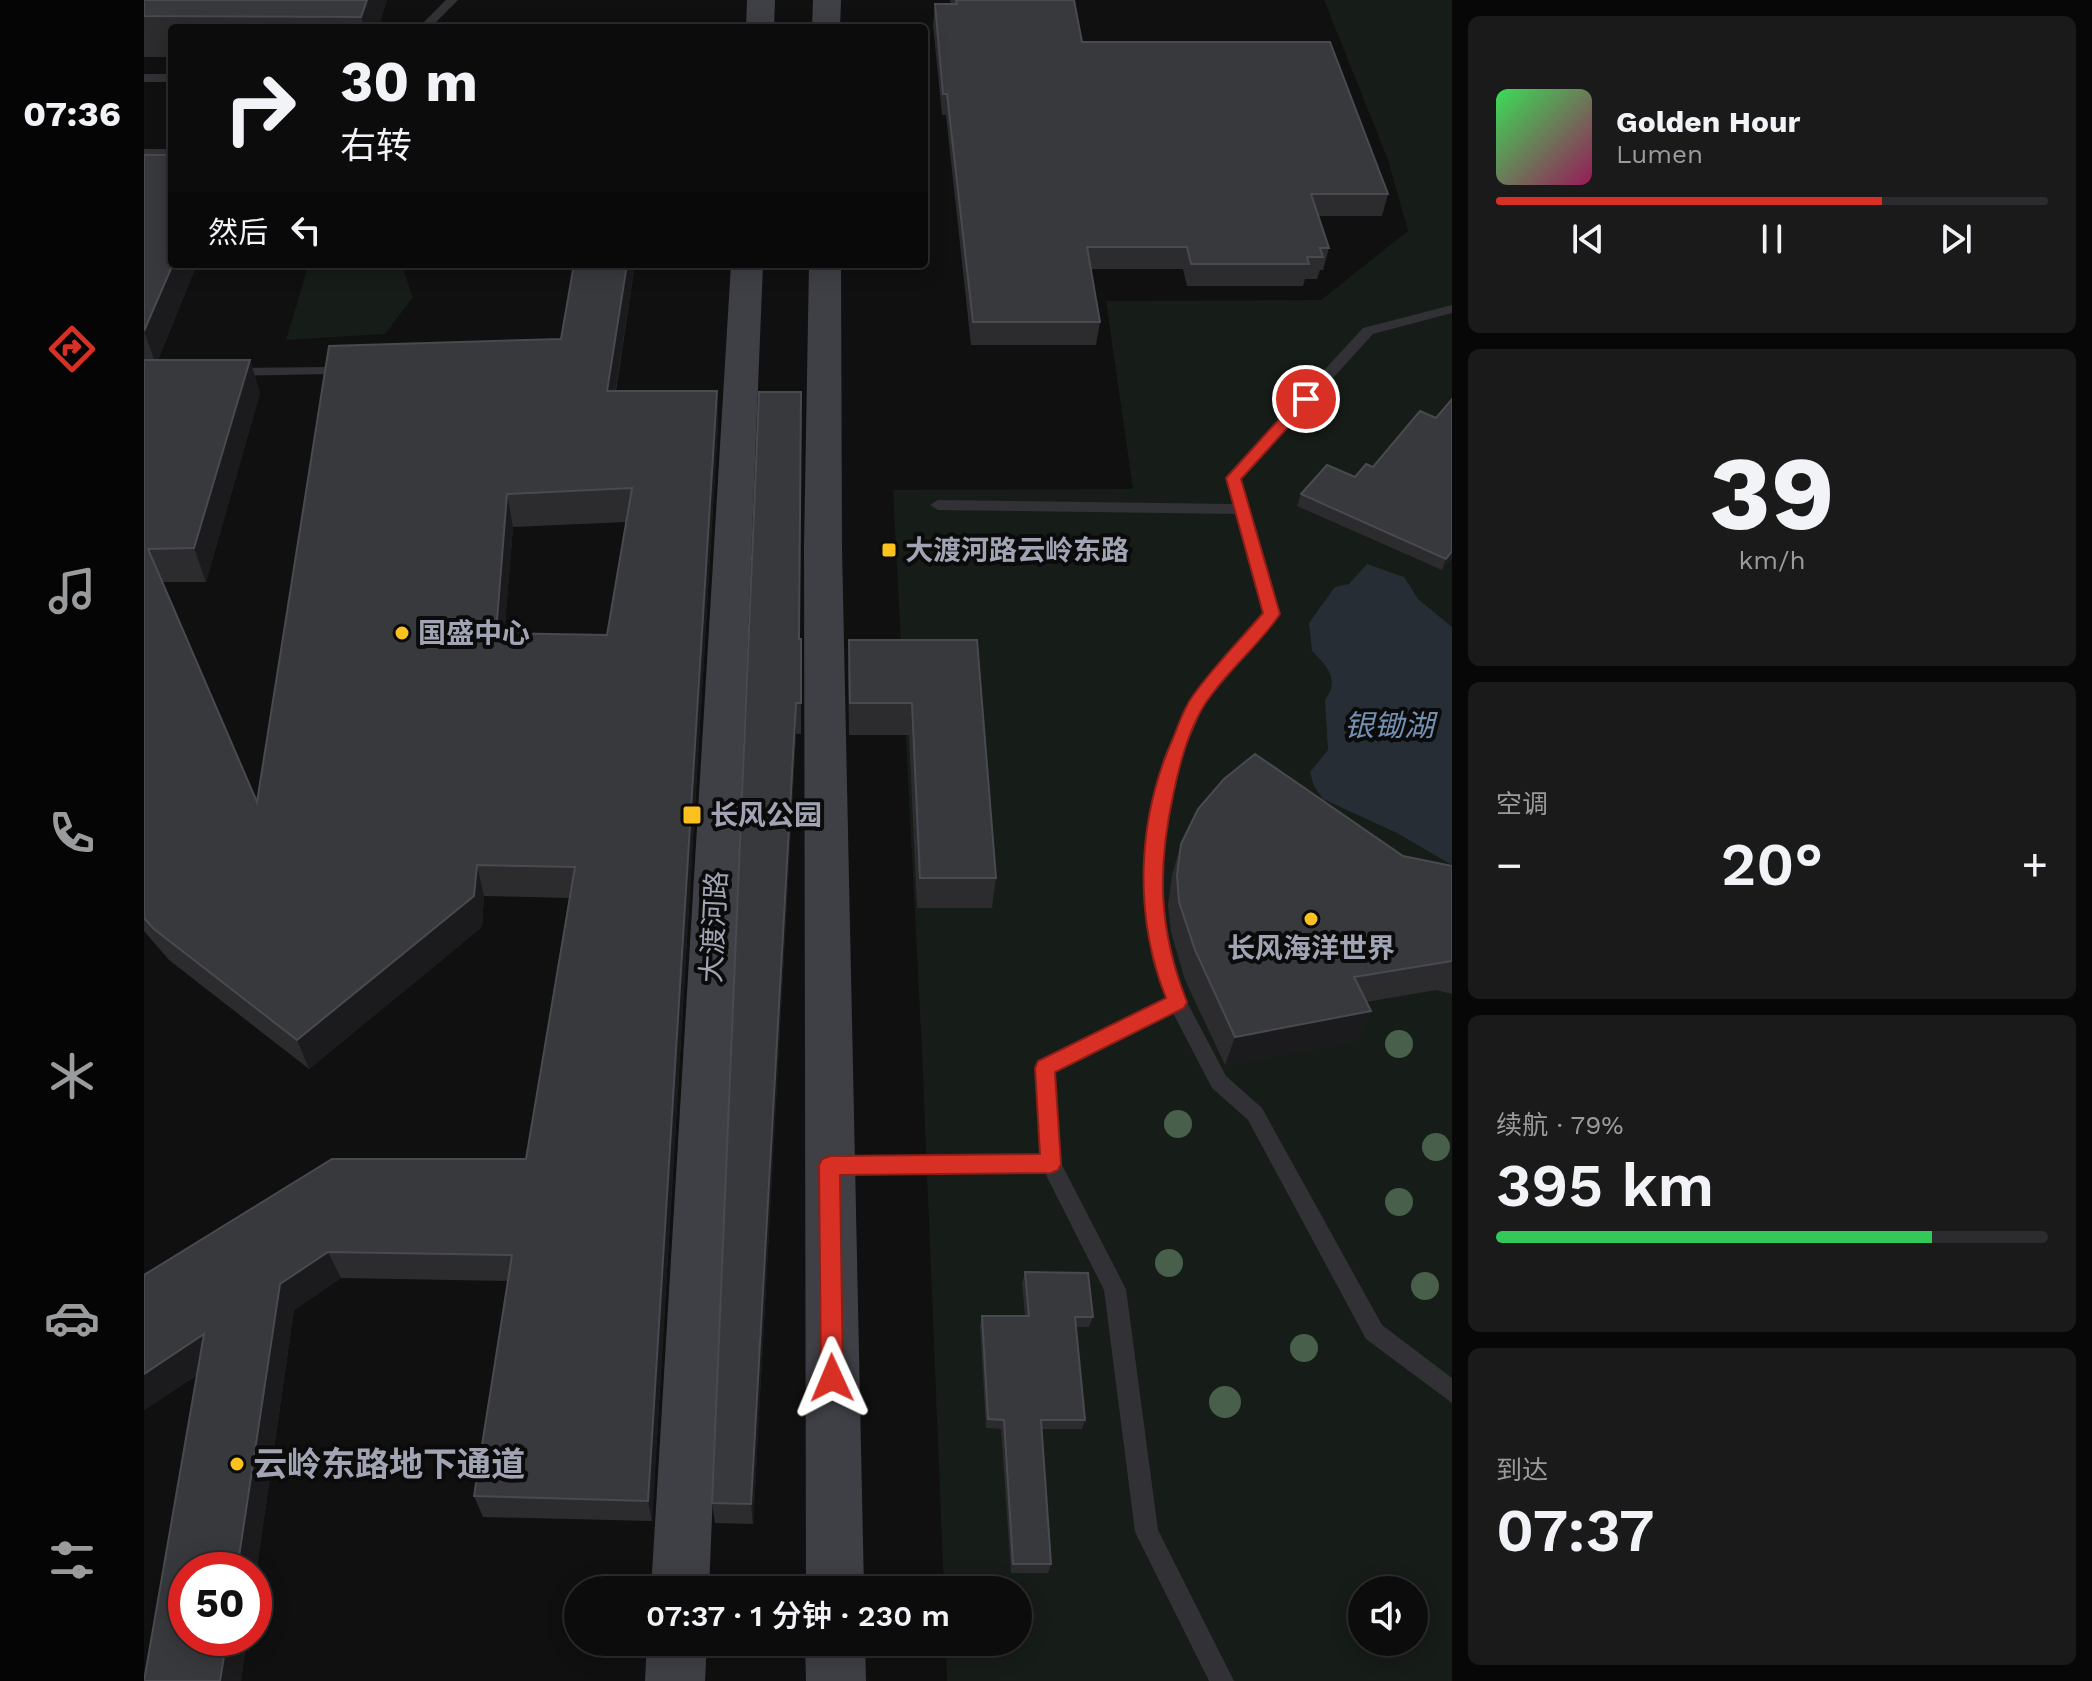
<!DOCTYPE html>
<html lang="zh">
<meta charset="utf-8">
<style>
body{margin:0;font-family:"Work Sans","Noto Sans SC",sans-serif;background:#1a1a1b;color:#f1f3f6;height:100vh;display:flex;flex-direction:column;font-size:30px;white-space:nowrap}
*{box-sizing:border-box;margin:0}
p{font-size:26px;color:#9a9b9d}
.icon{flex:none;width:44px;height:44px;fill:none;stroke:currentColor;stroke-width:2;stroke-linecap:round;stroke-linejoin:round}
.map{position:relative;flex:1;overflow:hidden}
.sheet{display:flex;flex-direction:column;gap:16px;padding:16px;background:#070707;width:640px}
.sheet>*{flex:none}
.banner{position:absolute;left:24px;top:24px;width:760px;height:244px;border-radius:8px;box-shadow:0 4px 20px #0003,0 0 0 2px #2c2c2e;background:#0c0c0d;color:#f1f3f6;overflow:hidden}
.buttons{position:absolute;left:1204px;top:1576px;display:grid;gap:16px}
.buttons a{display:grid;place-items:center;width:80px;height:80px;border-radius:50%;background:#0c0c0d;box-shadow:0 4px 20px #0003,0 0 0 2px #2c2c2e;font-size:40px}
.speed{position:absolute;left:24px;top:1552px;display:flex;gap:16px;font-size:40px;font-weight:700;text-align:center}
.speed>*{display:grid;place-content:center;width:104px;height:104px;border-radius:50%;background:#0c0c0d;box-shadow:0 4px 20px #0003,0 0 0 2px #2c2c2e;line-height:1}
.speed .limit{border:12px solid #d22;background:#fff;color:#111}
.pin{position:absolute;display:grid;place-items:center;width:68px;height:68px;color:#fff;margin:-34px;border:4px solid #fff;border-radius:50%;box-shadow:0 2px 8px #0007}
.me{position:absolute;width:88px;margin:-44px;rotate:359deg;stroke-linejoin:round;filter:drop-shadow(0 0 6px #0008)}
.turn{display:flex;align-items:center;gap:28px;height:168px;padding:0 40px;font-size:36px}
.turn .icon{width:104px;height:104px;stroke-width:2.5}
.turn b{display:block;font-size:56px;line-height:68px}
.then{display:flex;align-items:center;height:76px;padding:0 40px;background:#0003;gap:16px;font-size:30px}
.big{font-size:60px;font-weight:600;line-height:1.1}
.sheet .tile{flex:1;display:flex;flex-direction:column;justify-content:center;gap:12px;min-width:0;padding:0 28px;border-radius:12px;background:#1a1a1b}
.sheet .dial{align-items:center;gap:0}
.dial b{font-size:104px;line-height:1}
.song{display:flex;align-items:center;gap:24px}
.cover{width:96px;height:96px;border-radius:12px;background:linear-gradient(135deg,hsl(130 70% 55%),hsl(330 70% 35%))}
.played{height:8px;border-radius:4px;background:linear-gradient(90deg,#d93025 70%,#2c2c2e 70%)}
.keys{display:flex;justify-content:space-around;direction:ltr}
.heat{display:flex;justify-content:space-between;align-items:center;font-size:44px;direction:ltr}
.charge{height:12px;border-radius:6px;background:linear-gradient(90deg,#34c759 79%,#2c2c2e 0)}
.trip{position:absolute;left:420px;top:1576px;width:468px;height:80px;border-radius:40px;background:#0c0c0d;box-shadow:0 4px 20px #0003,0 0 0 2px #2c2c2e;font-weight:600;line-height:80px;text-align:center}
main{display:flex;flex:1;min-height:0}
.dock{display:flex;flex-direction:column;width:144px;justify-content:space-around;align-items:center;background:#050505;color:#9a9b9d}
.dock .icon{width:56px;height:56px}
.dock .current{color:#d93025}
.dock b{font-size:36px;color:#f1f3f6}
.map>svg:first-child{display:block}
</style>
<main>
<nav class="dock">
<b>07:36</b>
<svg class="icon current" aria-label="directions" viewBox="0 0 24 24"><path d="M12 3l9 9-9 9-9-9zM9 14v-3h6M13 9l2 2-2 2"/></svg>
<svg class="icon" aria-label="music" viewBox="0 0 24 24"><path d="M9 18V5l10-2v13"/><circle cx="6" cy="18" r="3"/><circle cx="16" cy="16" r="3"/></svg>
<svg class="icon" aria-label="phone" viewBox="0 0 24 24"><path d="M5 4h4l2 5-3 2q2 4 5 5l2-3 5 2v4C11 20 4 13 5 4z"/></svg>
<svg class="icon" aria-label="climate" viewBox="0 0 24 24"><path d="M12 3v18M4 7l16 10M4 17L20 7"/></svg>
<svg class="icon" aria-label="car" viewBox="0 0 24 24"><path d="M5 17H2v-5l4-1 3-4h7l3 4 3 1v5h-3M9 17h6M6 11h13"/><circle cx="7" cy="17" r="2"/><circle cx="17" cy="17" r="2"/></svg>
<svg class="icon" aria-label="filters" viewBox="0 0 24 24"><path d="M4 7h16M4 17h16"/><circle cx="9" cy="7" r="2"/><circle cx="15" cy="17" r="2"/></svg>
</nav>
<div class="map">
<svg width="1308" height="1681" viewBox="0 0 1308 1681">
<rect width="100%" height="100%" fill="#101011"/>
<g fill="#161c17" fill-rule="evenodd">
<path d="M1180,0H1308V1681H803L802,1642H874V1590H800L778,1050L749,490L989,489L962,301L1177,300L1264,231L1244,160ZM1218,1590H1270V1642H1218Z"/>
<path d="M165,264H257L269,297L241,334L142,340Z"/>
</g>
<path fill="#262d35" d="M1223,564L1260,577L1274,599L1308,627V865L1253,833L1179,799L1170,786L1166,772L1184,750L1181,700C1196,680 1184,667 1168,651L1165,623L1191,587L1205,584Z"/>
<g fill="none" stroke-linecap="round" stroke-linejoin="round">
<g fill="#313136" fill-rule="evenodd">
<path d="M302,0H314L286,28H274Z"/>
<rect x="0" y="74" width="28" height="8"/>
<rect x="0" y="149" width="28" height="8"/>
<path d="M1308,305V313L1229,334L1097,479L1136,614L1060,705L1037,759L1017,860L1018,905L1027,963L1042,1000L1082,1076L1118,1108L1238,1325L1308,1378V1403L1222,1339L1104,1120L1068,1088L1029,1013L911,1072L917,1163L982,1289L1014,1530L1090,1681H1065L991,1532L960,1290L901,1173L686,1174L679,1172L676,1165L679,1158L686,1156L896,1155L891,1068L894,1062L1022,998L1009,963L1000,905L999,860L1019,759L1047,698L1120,613L1092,514L794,510L786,505L794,500L1089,504L1081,478L1084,474L1219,328Z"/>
<path d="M185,367L190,368V374L87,376L80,372L87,368Z"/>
</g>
<g fill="#3f4046" fill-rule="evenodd">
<path d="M603,0H631L630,28H602Z"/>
<path d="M669,0H697L696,28H668Z"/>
<path d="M587,264H619L565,1590H507Z"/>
<path d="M665,264H697L698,548L720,1590H662L660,548Z"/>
<path d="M503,1642H563L561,1681H501Z"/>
<path d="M661,1642H721L722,1681H662Z"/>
</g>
</g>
<g fill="#485f4b">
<circle cx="1255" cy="1044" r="14"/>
<circle cx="1034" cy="1124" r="14"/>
<circle cx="1292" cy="1147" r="14"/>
<circle cx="1255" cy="1202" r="14"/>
<circle cx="1025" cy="1263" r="14"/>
<circle cx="1281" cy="1286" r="14"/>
<circle cx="1160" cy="1348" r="14"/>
<circle cx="1081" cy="1402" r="16"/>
</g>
<g fill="#2c2c2f" fill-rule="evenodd">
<path d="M0,0H243L234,28H28V57H0Z"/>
<path d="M806,0H930L938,42L1244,194L1238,216H1174L1185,248L1179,270H1176L1173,279H1161L1159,286H1043L1039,269H947L956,322L952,345H827L802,115H798L789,25L791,4H807Z"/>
<path d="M0,155H28V264H53L14,360H106L116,393L62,582H18L113,802L185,346L417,339L430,264H491L472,391H573L574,424L508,1521L339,1517L330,1496L364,1281L197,1278L150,1310L110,1588V1570H42V1638H103L97,1681H0L53,1375L0,1410V1275L188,1159H382L425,898L340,896L338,927L165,1069L25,960L0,931ZM482,522L463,635L360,633L369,527Z"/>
<path d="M1308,399V557L1298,570L1153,506L1157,494L1211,477L1229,467L1292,418Z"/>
<path d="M657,639V734H652L609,1524L571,1523L568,1503Z"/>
<path d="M705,640H833L852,878L848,908H773L765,735H705L704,672Z"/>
<path d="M1037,844L1259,856L1308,866V994L1292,990L1222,1002L1227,1011L1213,1040L1081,1065L1041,980L1027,932L1024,905L1028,875Z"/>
<path d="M881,1272L949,1317L945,1327H932L941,1420L938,1429H898L907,1564L904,1573H867L857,1429L842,1428L836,1326L838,1316H881L878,1283Z"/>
</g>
<g fill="#1b1b1d">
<path d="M223,0H243L234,28H220L217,17Z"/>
<path d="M29,264H53L12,365L0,331Z"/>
<path d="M483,264H491L466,424L463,391Z"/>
<path d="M106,360L116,393L62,582L50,548Z"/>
<path d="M573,391L574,424L508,1521L504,1501Z"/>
<path d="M363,494L369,527L358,665L352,633Z"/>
<path d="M1308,551L1307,557L1298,570L1302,559Z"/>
<path d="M652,703V734L609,1524L607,1504Z"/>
<path d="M333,865L340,896L338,927L165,1069L153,1040Z"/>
<path d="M1227,1011L1213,1040L1081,1065L1091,1037Z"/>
<path d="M184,1252L197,1278L150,1310L110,1588V1570H93L136,1284Z"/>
<path d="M60,1334L76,1359L0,1410V1374Z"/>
<path d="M83,1638H103L97,1681H76Z"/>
</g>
<g fill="#38393d" stroke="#484a50" stroke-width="2" fill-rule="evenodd">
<path d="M0,0H223L217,17L0,16Z"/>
<path d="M812,0H930L938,42H1186L1244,194H1167L1185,248H1176L1179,257H1163L1165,264H1047L1043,247H943L956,322H829L803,94H799L791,4H813Z"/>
<path d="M0,155H28V264H29L0,331Z"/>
<path d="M430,264H483L463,391H573L504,1501L330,1496L368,1255L184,1252L136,1284L93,1570H42V1638H83L76,1681H0L60,1334L0,1374V1275L188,1159H382L431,867L333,865L330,896L153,1040L10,929L0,918V360H106L50,548L4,549L113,802L185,346L417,339ZM488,488L463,635L352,633L363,494Z"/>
<path d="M615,392H657L655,639H657V703H652L607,1504L568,1503Z"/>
<path d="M1308,399V551L1302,559L1157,494L1183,465L1211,477L1222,464L1229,467L1276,411L1292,418Z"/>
<path d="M705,640H833L852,878H776L768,703H706Z"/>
<path d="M1111,754L1259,856L1308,866V961L1210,977L1227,1011L1091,1037L1051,950L1035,902L1033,875L1037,844L1054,809L1080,779Z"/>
<path d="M881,1272L944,1273L949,1317H931L941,1420H897L907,1564H869L860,1420L844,1419L838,1316H885Z"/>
</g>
<path fill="#d93025" stroke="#8d1f18" stroke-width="2" d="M1162,394L1170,399L1167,402L1097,479L1136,614C1115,646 1082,671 1061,704C1045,729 1036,762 1030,791C1013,867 1014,929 1043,1002L1040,1008L911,1072L917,1164L914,1170L907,1173L696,1175L699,1378L696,1386L688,1389L680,1386L677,1378L675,1165L678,1159L686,1156L896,1154L891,1068L894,1061L1022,998C989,914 993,818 1030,736C1035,723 1040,708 1048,697C1069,667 1096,640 1119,613L1082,478L1157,395Z"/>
<g fill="#fbc11e" stroke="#0b0b0c" stroke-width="3">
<rect x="737" y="542" width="16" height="16" rx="4"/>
<circle cx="258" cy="633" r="8"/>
<rect x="538" y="805" width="20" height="20" rx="4"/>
<circle cx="1167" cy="919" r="8"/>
<circle cx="93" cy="1464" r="8"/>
</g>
<g text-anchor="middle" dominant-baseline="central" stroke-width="8" stroke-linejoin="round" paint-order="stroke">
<g font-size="28" font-weight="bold" fill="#a0a4b3" stroke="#0b0b0c" text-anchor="start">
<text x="761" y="550">大渡河路云岭东路</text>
<text x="274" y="633">国盛中心</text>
<text x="566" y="815">长风公园</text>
<text x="1167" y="948" text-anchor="middle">长风海洋世界</text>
</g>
<g font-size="28" fill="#a0a4b3" stroke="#0b0b0c">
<text transform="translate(570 927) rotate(-87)">大渡河路</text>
</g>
<g font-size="30" font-style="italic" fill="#7490b1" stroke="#0b0b0c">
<text x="1245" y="725">银锄湖</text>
</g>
<g font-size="34" font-weight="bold" fill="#a0a4b3" stroke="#0b0b0c" text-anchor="start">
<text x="109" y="1464">云岭东路地下通道</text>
</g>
</g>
</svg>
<div class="buttons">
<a><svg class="icon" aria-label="sound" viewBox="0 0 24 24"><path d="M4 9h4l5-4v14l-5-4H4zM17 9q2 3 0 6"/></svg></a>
</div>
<div class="speed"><div class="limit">50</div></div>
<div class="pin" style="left:1162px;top:399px;background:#d93025"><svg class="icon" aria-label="arrive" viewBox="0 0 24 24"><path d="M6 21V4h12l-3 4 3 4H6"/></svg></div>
<svg class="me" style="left:688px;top:1378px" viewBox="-20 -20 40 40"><path d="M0-17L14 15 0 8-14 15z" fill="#d93025" stroke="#fff" stroke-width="4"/></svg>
<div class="trip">07:37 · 1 分钟 · 230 m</div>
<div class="banner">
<div class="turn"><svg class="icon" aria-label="right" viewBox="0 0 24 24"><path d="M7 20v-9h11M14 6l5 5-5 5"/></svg><div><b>30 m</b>右转</div></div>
<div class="then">然后<svg class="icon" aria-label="left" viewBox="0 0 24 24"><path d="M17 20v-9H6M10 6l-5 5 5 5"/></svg></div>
</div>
</div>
<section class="sheet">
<div class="tile">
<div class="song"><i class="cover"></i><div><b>Golden Hour</b><p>Lumen</p></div></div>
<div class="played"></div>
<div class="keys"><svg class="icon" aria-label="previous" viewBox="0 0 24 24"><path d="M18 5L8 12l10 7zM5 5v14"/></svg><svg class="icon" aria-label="pause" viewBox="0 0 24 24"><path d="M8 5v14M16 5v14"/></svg><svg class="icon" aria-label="next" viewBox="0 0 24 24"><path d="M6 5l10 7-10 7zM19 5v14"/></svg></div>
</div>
<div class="tile dial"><b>39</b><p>km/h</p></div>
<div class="tile"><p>空调</p>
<div class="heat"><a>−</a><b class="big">20°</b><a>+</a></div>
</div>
<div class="tile"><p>续航 · 79%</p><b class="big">395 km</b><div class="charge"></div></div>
<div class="tile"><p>到达</p><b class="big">07:37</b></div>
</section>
</main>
